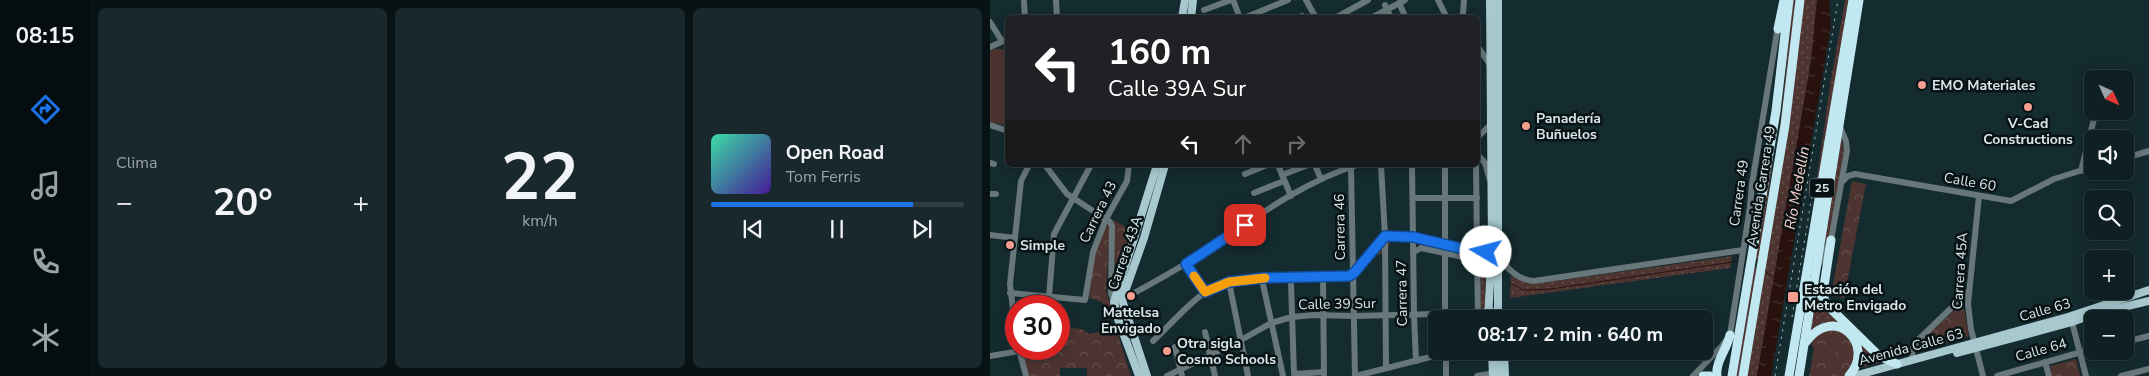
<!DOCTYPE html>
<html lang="es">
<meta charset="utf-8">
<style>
body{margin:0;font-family:"Nunito Sans",sans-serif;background:#18282c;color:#f1f3f6;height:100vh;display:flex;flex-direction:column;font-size:19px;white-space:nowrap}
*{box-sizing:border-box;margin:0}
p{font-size:16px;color:#9ba3a6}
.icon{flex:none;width:28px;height:28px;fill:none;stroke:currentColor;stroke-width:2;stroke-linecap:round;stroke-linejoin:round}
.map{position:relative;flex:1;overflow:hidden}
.sheet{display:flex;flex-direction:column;gap:8px;padding:8px;background:#081214;width:900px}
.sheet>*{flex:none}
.banner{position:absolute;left:15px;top:15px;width:475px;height:152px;border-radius:8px;box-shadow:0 2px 12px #0003,0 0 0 1px #2f3e41;background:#202124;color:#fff;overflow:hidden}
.needle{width:32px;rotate:135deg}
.fabs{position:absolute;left:1094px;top:70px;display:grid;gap:10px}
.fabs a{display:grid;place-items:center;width:50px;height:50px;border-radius:8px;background:#0f2024;box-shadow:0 2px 12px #0003,0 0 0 1px #2f3e41;font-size:25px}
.speed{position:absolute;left:15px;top:295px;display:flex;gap:10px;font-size:25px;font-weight:700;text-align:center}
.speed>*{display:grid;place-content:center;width:65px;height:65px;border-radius:50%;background:#0f2024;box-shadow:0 2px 12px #0003,0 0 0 1px #2f3e41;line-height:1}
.speed .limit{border:8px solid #d22;background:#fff;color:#111}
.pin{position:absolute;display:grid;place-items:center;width:42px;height:42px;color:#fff;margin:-21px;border-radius:10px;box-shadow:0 2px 8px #0006}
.me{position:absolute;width:55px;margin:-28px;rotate:278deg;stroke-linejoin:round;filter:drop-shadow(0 0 4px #0008)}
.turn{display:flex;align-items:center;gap:18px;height:105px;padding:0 20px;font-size:22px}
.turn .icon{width:65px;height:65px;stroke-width:2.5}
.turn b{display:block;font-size:35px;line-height:42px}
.lanes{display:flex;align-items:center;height:48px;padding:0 20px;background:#0003;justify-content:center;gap:25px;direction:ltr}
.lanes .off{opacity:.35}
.big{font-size:38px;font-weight:700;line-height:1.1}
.sheet .widget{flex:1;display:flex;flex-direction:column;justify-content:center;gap:8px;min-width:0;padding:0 18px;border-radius:8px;background:#18282c}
.sheet .dial{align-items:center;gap:0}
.dial b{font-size:65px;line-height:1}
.song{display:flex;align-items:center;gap:15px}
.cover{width:60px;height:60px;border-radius:8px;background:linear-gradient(135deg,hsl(160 70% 55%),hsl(260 70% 35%))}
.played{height:5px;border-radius:2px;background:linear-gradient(90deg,#1a73e8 80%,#2f3e41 80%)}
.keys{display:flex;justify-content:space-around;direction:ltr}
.heat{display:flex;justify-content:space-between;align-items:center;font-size:28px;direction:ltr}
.sheet .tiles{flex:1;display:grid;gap:8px;grid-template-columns:repeat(3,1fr)}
.trip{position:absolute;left:438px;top:310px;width:285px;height:50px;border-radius:8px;background:#0f2024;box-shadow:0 2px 12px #0003,0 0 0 1px #2f3e41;font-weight:700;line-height:50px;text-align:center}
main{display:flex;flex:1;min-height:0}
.tab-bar{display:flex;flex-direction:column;width:90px;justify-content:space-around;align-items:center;background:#060d0e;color:#9ba3a6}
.tab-bar .icon{width:35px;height:35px}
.tab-bar .selected{color:#1a73e8}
.tab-bar b{font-size:22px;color:#f1f3f6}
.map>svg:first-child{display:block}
</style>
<main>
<nav class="tab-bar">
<b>08:15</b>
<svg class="icon selected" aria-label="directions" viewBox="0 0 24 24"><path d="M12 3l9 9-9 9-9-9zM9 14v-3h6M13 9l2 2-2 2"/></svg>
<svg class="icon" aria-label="music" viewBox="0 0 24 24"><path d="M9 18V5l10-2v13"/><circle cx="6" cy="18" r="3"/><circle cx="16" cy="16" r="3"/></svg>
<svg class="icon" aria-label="phone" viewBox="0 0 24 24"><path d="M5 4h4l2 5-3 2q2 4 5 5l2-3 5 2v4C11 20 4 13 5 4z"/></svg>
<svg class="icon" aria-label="climate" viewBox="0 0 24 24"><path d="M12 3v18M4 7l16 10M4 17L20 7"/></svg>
</nav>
<section class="sheet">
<div class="tiles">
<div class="widget"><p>Clima</p>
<div class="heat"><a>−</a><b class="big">20°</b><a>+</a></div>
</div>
<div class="widget dial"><b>22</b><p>km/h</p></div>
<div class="widget">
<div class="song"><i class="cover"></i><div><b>Open Road</b><p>Tom Ferris</p></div></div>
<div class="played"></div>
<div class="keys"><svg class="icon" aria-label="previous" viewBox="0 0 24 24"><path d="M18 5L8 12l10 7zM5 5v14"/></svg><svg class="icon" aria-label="pause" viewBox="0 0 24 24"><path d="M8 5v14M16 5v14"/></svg><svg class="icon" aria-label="next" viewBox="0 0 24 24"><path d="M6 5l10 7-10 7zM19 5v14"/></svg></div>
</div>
</div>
</section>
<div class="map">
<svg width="1159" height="376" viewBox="0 0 1159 376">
<defs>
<pattern id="grass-dots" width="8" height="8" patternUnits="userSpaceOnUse" patternTransform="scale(1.25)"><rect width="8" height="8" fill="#4d3430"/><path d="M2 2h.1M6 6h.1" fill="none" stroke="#66514e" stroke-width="1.8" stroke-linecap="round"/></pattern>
<pattern id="park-crowns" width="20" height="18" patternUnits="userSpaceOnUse" patternTransform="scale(1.25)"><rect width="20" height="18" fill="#4d3430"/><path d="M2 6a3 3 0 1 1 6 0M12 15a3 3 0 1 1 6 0" fill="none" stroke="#66514e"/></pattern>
<pattern id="water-ripples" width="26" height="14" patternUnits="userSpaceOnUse" patternTransform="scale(1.25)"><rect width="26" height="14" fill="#29110d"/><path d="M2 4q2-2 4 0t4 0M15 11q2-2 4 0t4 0" fill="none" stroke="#473430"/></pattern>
</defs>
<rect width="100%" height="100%" fill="#142b30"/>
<g fill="url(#grass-dots)">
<path d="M803,0H806L801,57L788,146Z"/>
<path d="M813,0H827L821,61L767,376H756L798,127Z"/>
<path d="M855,0H859L820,227L840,85Z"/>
<path d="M851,137L854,152L839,238L834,245Z"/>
<path d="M784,154L769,260L764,259Z"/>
<path d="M742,256L740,268L520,298L521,276L534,282L545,284Z"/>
<path d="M491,260H496L495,308H491Z"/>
<path d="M763,267L768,268L750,376H746Z"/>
<path d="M827,296L892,362L867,369C876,338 866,338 842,322L833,323L820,332Z"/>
</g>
<g fill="url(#park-crowns)">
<path d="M862,181L876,184L854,298L841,296Z"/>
<path d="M123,220L140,229L131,265L125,264Z"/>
<path d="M116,224L120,225L116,291L121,306L117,307L110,301L99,298L102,261Z"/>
<path d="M396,237H404L485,251L484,259L418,242H400L398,253L386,255L368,275L366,270Z"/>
<path d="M973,303L979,336L926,351L928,343Z"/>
<path d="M69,327L92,329L99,334L126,328L141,376H97V368H70V376H38L32,349H69Z"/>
<path d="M833,329C855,328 860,337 866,356L856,376H819L824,349L821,344L826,335Z"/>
<path d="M1086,359L1090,376H1062L1060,366Z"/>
</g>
<g fill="#4d3430">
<path d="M3,49H17V126L0,122V51Z"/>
<rect x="837" y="339" width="9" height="17"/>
</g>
<path fill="url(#water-ripples)" d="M827,0H839L841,26L781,376H767L821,61Z"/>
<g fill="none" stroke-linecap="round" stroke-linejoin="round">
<g stroke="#29110d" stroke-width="1">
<path d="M775,271L785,279"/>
<path d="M519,282L533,290L561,289L749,261"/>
</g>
<g stroke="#68777a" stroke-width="6">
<path d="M66,0L67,18"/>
<path d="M243,0L250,18"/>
<path d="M316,0L326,18"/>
<path d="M448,0L457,18"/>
<path d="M34,2L35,18"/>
<path d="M409,3L416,18"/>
<path d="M395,5L401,18"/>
<path d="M214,10L241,0"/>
<path d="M254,18L298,0"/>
<path d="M309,18L312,16"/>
<path d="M345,18L378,0"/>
<path d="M381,18L415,0"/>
<path d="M470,18L473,14L474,0"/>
<path d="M0,22L12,41"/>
<path d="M0,47L18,39"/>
<path d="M488,47L501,66"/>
<path d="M0,125L18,131"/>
<path d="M488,137L502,123"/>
<path d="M488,155L495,163L500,180"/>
<path d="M1135,158L1159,151"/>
<path d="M0,163L4,164"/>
<path d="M55,165L77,194L120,222L122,226L121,293L124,302L132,300C153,288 174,277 195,264C251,229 304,185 367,165"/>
<path d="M288,165L301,196"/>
<path d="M325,165L331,179"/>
<path d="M391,165L395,236L396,368"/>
<path d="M422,165L424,314L426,361"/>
<path d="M455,165V319"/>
<path d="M486,165L488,319"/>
<path d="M361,167L365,376"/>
<path d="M1091,171L1106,111"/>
<path d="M255,174L277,165"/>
<path d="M292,175L318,165"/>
<path d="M851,183L858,176L865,174L1021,201L1064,179L1102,167"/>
<path d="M264,193L294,181"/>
<path d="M0,194H6"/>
<path d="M989,196L978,304L981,329L993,376"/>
<path d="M424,198H487"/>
<path d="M0,235L25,238"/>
<path d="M424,252L431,248L487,260"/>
<path d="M508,255C517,268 527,280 544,281L753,250"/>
<path d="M196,264L215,293"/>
<path d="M828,266L841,240L857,151L856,141L850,127"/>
<path d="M333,277L334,376"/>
<path d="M239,282L258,376"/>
<path d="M301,283L304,374L334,372"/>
<path d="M273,284L293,376"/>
<path d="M20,293L95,300L103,252L116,219L137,181L139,165"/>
<path d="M59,297L64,234L101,165"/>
<path d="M1082,322L1096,376"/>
<path d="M215,332L225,376"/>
<path d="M26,335L20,284L31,181L39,165"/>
<path d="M163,341C180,325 196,306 214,293C247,271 319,277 359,276L364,273L395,236L423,237L492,252L502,248"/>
<path d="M1135,342L1159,336"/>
<path d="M185,347L192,376"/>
<path d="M29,349L36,376"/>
<path d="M0,356L29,351"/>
<path d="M922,360L923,347L927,341L978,292"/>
<path d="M1055,362L1059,376"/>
<path d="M177,376L251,340L281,323L302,317L324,315L364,316L488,313L501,309"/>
<path d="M366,376L456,353L483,351"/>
<path d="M456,376V351"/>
<path d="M487,376L499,374"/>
<path d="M703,376L732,346L740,335L760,207L762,184L788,26"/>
<path d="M1007,376L1102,349"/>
<path d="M1131,376L1159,369"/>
</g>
<g stroke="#a8c8cf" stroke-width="8">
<path d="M508,0V319"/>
<path d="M192,18L195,0"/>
<path d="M201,18L203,0"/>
<path d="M498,319L502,246L500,0"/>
<path d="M502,351L503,376"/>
<path d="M509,351V376"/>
<path d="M514,351L515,376"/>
<path d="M967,353L1082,322L1104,314L1159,301"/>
<path d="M149,376L128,319L124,302L167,165"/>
<path d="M157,376L132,300L154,238L175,165"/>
<path d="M864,376L1078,317L1159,290"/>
</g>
<g stroke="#c1e8f0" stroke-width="9">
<path d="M788,29L794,0"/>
<path d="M825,285L838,306L889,356L907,364"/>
<path d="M834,300V286L841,240"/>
<path d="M816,342C844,303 887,344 859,376"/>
<path d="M713,376H720"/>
<path d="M727,376C725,362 737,349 740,335"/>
<path d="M742,376L786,111L799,0"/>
<path d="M753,376L795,125L810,0"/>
<path d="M799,376L863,0"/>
<path d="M809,376L869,0"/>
</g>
<g stroke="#9fafb3" stroke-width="1" stroke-dasharray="2.5 5" stroke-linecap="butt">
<path d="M802,317L823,189"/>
<path d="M785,376L848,0"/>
</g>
</g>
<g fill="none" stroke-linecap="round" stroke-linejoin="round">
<g stroke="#114b97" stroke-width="12">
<path id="route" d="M255,225L196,264L215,292L239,282L272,278L359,276L364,273L395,236L423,237L487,252H496"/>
</g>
<use href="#route" stroke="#1a73e8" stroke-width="9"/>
<path stroke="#f59e0b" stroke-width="9" d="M204,276L215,292L239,282L275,278"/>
</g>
<g fill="#f59d8e" stroke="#081214" stroke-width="2">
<circle cx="932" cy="85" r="5"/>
<circle cx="1038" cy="107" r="5"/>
<circle cx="536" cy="126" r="5"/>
<circle cx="20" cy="245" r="5"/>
<circle cx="141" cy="296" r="5"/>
<rect x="797" y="291" width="12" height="12" rx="2.5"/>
<circle cx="177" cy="351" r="5"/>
</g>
<g text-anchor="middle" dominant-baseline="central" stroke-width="5" stroke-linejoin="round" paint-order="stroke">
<rect fill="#081214" stroke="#9aa6a9" stroke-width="1" x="819.5" y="178.5" width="25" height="19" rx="4"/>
<g font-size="12" font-weight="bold" fill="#d9e6e9">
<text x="832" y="188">25</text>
</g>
<g font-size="14" font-weight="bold" fill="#d9e6e9" stroke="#081214" text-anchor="start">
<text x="942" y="85">EMO Materiales</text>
<text x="546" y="118">Panadería<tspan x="546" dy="16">Buñuelos</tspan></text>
<text x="1038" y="123" text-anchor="middle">V-Cad<tspan x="1038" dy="16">Constructions</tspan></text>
<text x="30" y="245">Simple</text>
<text x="814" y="289">Estación del<tspan x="814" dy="16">Metro Envigado</tspan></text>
<text x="141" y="312" text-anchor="middle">Mattelsa<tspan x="141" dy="16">Envigado</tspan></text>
<text x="187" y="343">Otra sigla<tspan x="187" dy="16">Cosmo Schools</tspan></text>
</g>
<g font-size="14" fill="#d9e6e9" stroke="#081214">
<text transform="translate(980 182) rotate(10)">Calle 60</text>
<text transform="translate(771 186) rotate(-81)">Avenida Carrera 49</text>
<text transform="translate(749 193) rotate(-82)">Carrera 49</text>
<text transform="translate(108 212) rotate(-64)">Carrera 43</text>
<text transform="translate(350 227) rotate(-91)">Carrera 46</text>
<text transform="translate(135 253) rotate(-71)">Carrera 43A</text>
<text transform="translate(970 271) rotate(-86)">Carrera 45A</text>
<text transform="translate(412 293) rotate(-91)">Carrera 47</text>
<text transform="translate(347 304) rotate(-1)">Calle 39 Sur</text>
<text transform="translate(1055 310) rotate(-16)">Calle 63</text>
<text transform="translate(921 347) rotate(-15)">Avenida Calle 63</text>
<text transform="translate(1051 350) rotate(-16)">Calle 64</text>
</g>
<g font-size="15" font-style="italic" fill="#f7d1ca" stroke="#081214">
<text transform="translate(807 188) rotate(-80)">Río Medellín</text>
</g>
</g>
</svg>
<div class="fabs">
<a><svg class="needle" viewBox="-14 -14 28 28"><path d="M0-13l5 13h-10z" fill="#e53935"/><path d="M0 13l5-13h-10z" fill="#9ba3a6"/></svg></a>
<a><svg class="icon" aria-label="sound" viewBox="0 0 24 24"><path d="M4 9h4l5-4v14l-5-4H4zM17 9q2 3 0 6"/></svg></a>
<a><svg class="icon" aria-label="search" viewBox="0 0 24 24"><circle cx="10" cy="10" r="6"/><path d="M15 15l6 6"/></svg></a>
<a>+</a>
<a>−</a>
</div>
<div class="speed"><div class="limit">30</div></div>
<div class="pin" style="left:255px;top:225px;background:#d93025"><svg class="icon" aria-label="arrive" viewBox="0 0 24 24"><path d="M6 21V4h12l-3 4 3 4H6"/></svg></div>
<svg class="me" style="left:496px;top:252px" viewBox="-20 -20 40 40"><circle r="19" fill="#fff"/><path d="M0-13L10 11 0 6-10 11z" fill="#1a73e8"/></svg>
<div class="trip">08:17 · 2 min · 640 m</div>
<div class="banner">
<div class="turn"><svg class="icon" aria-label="left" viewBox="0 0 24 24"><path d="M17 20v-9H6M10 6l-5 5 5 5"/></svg><div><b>160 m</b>Calle 39A Sur</div></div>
<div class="lanes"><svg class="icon" aria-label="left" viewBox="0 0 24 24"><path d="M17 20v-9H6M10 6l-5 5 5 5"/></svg><svg class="icon off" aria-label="ahead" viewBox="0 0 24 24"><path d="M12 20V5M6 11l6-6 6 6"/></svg><svg class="icon off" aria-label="right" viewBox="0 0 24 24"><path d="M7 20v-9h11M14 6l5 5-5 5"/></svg></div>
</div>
</div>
</main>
